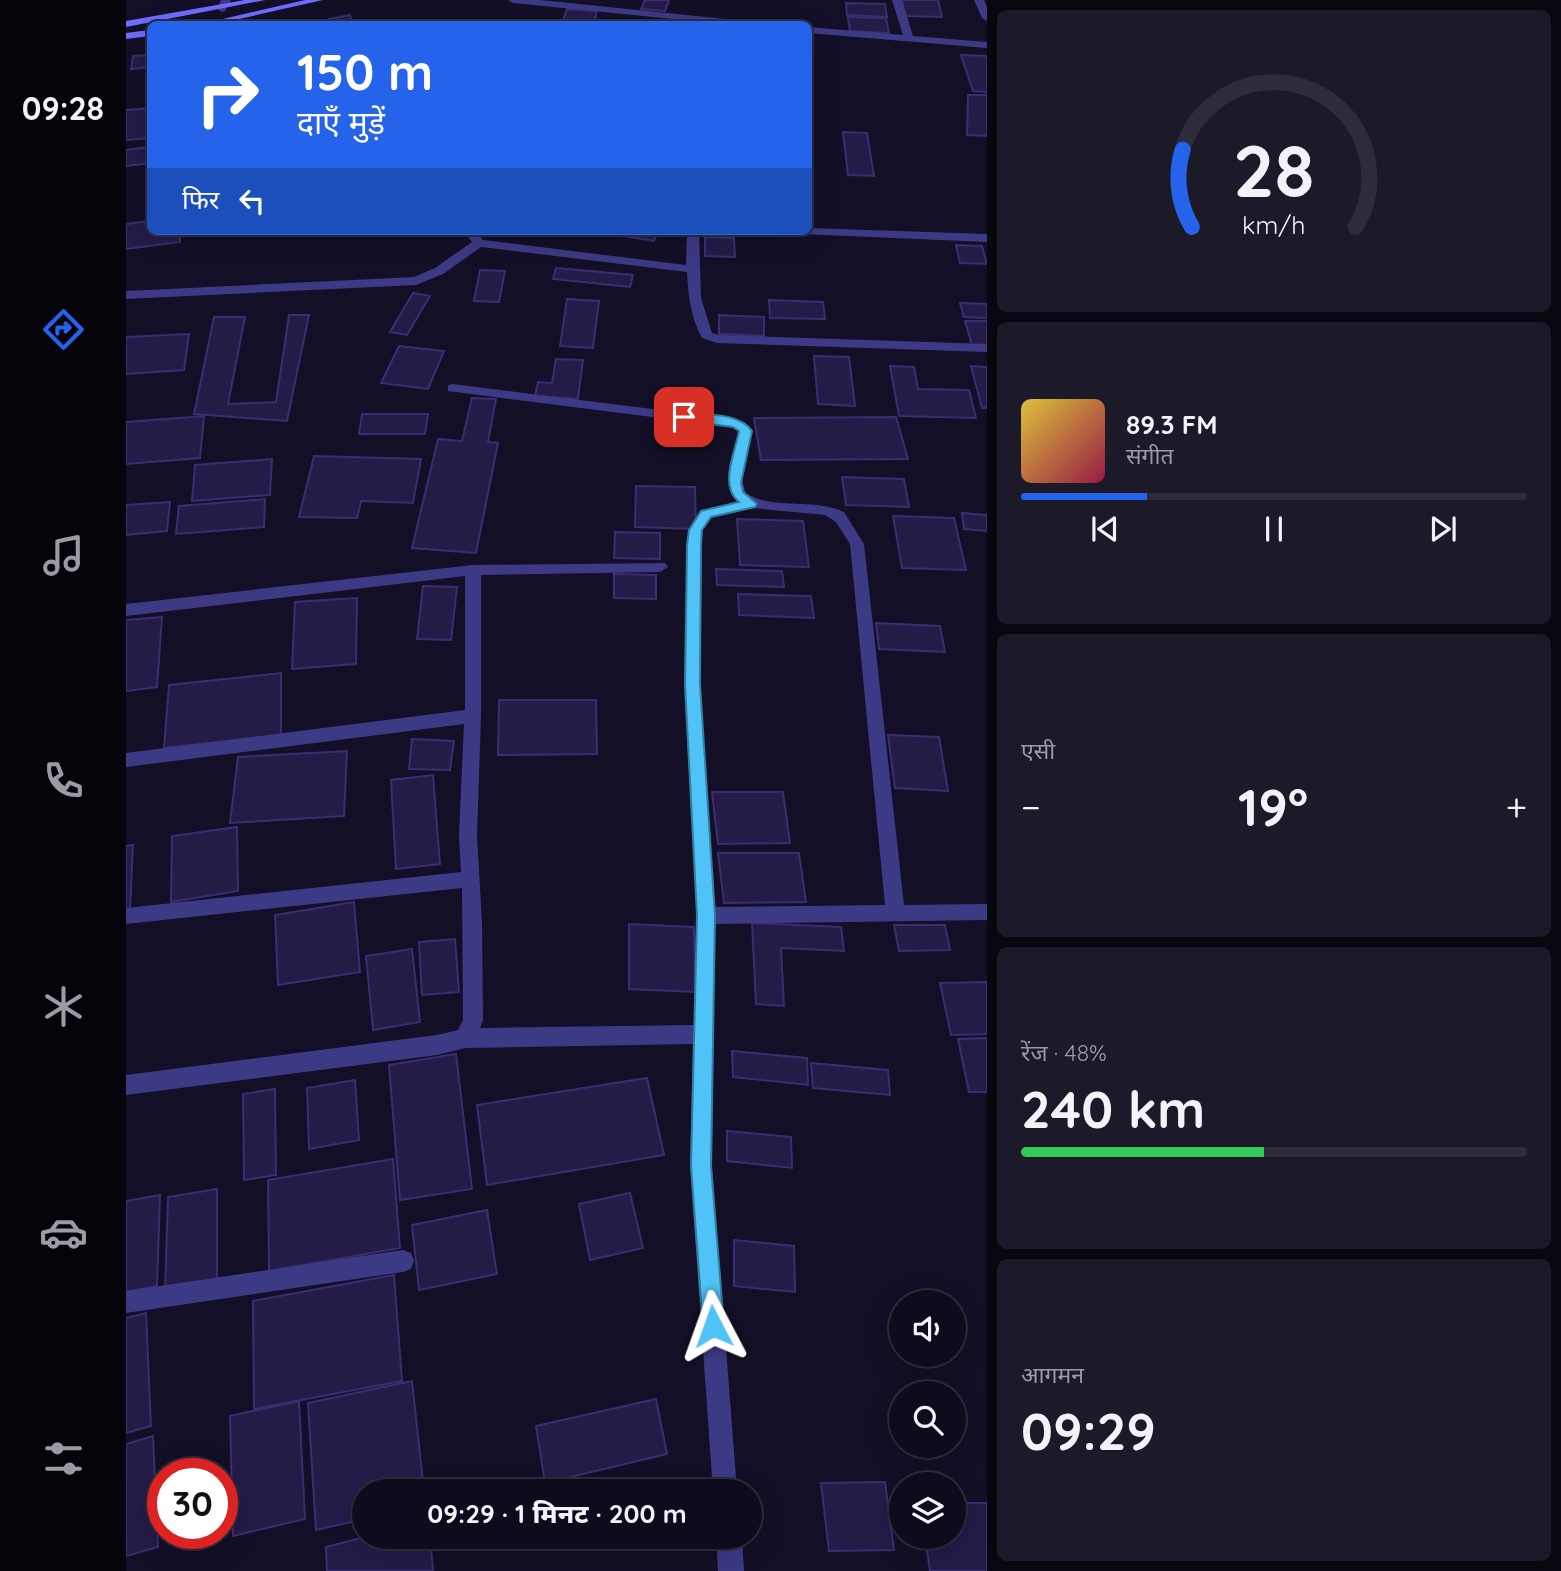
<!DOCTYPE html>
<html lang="hi">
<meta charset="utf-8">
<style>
body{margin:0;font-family:Quicksand,"Noto Sans Devanagari",sans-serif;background:#1c1929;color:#f1f3f6;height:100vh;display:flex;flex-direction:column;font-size:26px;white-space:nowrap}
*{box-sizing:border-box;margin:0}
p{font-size:23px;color:#9b9ba3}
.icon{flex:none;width:38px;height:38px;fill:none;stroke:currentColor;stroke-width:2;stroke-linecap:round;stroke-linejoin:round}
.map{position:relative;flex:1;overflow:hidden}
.sheet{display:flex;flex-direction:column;gap:10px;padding:10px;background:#08060f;width:574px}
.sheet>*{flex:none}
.hud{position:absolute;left:21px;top:21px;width:665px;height:214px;border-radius:10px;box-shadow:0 7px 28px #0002,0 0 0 2px #2e2b3b;background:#2563eb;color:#fff;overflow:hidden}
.buttons{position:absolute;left:763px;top:1290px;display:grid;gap:14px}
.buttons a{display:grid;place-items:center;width:77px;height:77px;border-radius:50%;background:#0e0b1c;box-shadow:0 7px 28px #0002,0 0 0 2px #2e2b3b;font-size:35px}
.speed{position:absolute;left:21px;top:1458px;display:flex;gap:14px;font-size:35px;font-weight:700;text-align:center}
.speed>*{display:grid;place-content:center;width:91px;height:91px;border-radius:50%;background:#0e0b1c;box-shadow:0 7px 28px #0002,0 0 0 2px #2e2b3b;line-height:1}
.speed .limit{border:10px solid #d22;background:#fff;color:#111}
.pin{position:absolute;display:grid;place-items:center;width:60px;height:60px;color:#fff;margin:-30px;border-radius:14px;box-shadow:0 4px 10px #0006}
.me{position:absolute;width:77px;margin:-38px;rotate:356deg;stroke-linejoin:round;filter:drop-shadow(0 0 5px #0008)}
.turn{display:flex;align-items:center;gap:24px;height:147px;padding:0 35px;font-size:32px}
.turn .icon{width:91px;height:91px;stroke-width:2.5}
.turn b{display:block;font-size:49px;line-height:60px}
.then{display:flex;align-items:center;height:66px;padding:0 35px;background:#0003;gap:14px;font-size:26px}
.big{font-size:52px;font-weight:800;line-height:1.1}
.sheet .tile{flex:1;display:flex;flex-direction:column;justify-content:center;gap:10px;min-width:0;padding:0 24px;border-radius:10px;background:#1c1929}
.sheet .dial{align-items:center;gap:0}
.dial svg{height:182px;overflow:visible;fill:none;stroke:#2e2b3b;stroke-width:7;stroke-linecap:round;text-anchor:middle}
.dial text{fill:#f1f3f6;stroke:none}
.song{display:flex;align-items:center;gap:21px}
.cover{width:84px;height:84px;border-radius:10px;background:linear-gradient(135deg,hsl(50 70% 55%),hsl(340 70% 35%))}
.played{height:7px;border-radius:4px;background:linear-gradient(90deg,#2563eb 25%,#2e2b3b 25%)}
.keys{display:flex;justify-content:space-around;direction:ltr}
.heat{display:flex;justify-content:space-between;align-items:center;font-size:38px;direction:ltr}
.charge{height:10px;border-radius:5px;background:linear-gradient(90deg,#34c759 48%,#2e2b3b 0)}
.trip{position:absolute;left:226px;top:1479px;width:410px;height:70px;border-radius:35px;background:#0e0b1c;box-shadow:0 7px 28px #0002,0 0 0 2px #2e2b3b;font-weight:800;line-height:70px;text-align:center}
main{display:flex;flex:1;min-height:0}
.tab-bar{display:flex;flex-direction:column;width:126px;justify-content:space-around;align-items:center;background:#06040b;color:#9b9ba3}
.tab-bar .icon{width:49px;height:49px}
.tab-bar .on{color:#2563eb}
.tab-bar b{font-size:32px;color:#f1f3f6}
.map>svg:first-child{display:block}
</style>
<main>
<nav class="tab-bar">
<b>09:28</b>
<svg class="icon on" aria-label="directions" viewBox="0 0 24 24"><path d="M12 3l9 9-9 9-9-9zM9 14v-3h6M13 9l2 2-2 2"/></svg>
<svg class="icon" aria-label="music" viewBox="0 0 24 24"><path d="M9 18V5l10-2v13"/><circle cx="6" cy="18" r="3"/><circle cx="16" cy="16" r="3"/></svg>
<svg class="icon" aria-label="phone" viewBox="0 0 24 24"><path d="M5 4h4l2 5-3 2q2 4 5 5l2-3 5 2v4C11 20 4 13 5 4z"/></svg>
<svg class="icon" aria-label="climate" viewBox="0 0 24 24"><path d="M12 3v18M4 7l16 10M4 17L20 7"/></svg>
<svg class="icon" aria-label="car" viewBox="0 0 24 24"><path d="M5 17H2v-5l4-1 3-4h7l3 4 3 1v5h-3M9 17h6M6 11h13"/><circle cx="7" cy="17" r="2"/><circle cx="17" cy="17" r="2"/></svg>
<svg class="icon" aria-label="filters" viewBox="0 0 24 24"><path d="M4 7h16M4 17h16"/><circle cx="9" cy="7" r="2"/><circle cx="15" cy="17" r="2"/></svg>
</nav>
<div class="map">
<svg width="861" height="1571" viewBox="0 0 861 1571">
<rect width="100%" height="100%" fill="#130f26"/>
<g fill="#241b47" stroke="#3b2d73" stroke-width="2">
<path d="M519,0H543L539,11L515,9Z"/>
<path d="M776,0H812L816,17L779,16Z"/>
<path d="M720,3L759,4L761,17L721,15Z"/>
<path d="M441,9L471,11L468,24H436Z"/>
<path d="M224,15L226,24H203V19Z"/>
<path d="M722,17L760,18L763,33L724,31Z"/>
<path d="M24,55V67L5,69L7,56Z"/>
<path d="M835,55L861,56V92L847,91Z"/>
<path d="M842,95H861V136L841,135Z"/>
<path d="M24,108V138L0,140V110Z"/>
<path d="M717,132L741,133L748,176L722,175Z"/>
<path d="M24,147V163L0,166V150Z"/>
<path d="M24,221V231H53L54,242L0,249V224Z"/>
<path d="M467,231H532L528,241Z"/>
<path d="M579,237L608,238L609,257L579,256Z"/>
<path d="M830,245L856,246L861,264L834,263Z"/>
<path d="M430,268L507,275L504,287L427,279Z"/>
<path d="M354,270L379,271L373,302L348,301Z"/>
<path d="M287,293L304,296L281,335L264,332Z"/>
<path d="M441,299L473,301L467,348L434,346Z"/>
<path d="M643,300L697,302L699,319L644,318Z"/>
<path d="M834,303L861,304V318L838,317Z"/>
<path d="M163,315H183L161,421L68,414L88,317H119L102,404L150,402Z"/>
<path d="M593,315L638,317V336L593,334Z"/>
<path d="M839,321H861V346L846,345Z"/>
<path d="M63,334L58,370L0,374V337Z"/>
<path d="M273,346L318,351L302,389L255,383Z"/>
<path d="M688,356L723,357L729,406L692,404Z"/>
<path d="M430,359L457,360L452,399L409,396L412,382L426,383Z"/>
<path d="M764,366L788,367L792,389L843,390L850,418L773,416Z"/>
<path d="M845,366L861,367V408H856Z"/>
<path d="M346,398L370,399L362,442L372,443L350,553L286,548L312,439L336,441Z"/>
<path d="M236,414H302L299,434H233Z"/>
<path d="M78,416L74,458L0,464V422Z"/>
<path d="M770,417L782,459L635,460L628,418Z"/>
<path d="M188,456L295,459L287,503L235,501L231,518L173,517Z"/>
<path d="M146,459L144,495L66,501L69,465Z"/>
<path d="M716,477L778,479L783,507L720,505Z"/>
<path d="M510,486L569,487L570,529L509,527Z"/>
<path d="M139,499L138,527L50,534L53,506Z"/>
<path d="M44,502L41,531L0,535V505Z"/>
<path d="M836,513L861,515V531L838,529Z"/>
<path d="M767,516L828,518L840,570L776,568Z"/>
<path d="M611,519L677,521L683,567L614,565Z"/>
<path d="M489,532L534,533V559L488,558Z"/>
<path d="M590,569L656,571L658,587L591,585Z"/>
<path d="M488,574L530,575V599L488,598Z"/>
<path d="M297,586L331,587L325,640L291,639Z"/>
<path d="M612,594L685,596L688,618L613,615Z"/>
<path d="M231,598L230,664L166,669L169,602Z"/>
<path d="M36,617L31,687L0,691V620Z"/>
<path d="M750,623L814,626L819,652L753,649Z"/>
<path d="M155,673V735L38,748L43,685Z"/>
<path d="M373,700H470L471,754L372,755Z"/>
<path d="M762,735L813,737L822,791L769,788Z"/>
<path d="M286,739L328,741L324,770L283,769Z"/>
<path d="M221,751L218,816L104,823L112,757Z"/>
<path d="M307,775L314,864L270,869L265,780Z"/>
<path d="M586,792H657L664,843L592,844Z"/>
<path d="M111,827L112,891L45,902L46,836Z"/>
<path d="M7,845L4,909H0V846Z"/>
<path d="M592,853H673L680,902L598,903Z"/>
<path d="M228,902L234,972L152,985L149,915Z"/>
<path d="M626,923L715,927L718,951L655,948L658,1006L630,1004Z"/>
<path d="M503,924L568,927L569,992L503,989Z"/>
<path d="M768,925H819L824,950L773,951Z"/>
<path d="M329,939L333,992L296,995L293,942Z"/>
<path d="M286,949L294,1022L247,1030L240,956Z"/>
<path d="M861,982V1034L825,1035L814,983Z"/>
<path d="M861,1038V1092H843L832,1039Z"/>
<path d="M606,1051L681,1058L682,1085L607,1077Z"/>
<path d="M330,1054L346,1189L274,1200L263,1065Z"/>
<path d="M685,1063L762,1070L764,1095L687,1088Z"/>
<path d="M521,1078L538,1155L361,1185L351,1105Z"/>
<path d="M229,1080L233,1140L183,1149L181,1088Z"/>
<path d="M149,1089L150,1175L118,1180L117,1094Z"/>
<path d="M601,1131L665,1137L666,1168L601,1161Z"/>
<path d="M267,1159L274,1248L143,1271L142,1180Z"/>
<path d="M91,1189V1282L39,1291L42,1197Z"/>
<path d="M504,1193L517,1248L464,1260L453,1204Z"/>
<path d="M34,1195L31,1286L0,1292V1201Z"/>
<path d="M361,1210L371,1274L293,1290L286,1225Z"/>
<path d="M608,1240L668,1246L669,1292L608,1286Z"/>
<path d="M268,1275L276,1381L128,1409L127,1301Z"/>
<path d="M20,1313L25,1426L0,1433V1318Z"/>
<path d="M286,1381L298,1491H238V1519L190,1530L182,1403Z"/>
<path d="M530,1399L541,1454L419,1483L410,1426Z"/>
<path d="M173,1401L179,1519L107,1536L104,1416Z"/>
<path d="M27,1436L32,1547L0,1556V1444Z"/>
<path d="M759,1482L768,1550L703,1551L695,1483Z"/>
<path d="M828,1503H861V1571H804L799,1536H828Z"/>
<path d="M243,1536H304L307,1571H201L200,1547Z"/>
</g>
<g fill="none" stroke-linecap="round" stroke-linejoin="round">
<g fill="#3d3a85" fill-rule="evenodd">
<path d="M95,0H105L99,11L96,12L91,9Z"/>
<path d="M382,0H414L619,21L624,24H597L387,3Z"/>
<path d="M766,0H776L787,36L861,42V48L682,33V27L777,35Z"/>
<path d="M848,0H858L861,8V21L856,18Z"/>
<path d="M682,228L861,234V242L675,234L669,231H682Z"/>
<path d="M338,231H350L357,240L560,265L561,231H573L575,298L586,333L593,335L861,344V352L591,343L576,338C565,318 562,295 561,272L355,247L317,274L290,285L0,299V291L288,277L309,268L346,242Z"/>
<path d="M327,384L614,420L627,431C622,451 611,473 620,493C648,511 687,497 718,512L738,544L778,905L861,904V920L589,924L586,1166L611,1491H587L564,1166L567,1044L339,1048L311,1055L0,1095V1075L311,1035L332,1030L337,1020L336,888L0,924V908L335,872L333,836L338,724L0,767V753L339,710V576L0,616V604L347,565L539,563L542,567L534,572L355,575V716L351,836L356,923L357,1021L354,1028L568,1025L571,916L558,684L562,530L575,510L612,502C592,485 607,454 613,432L605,427L322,391V385ZM627,508L699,515L710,522L724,544L759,905L589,907L574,684L576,530L585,518Z"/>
<path d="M277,1250L285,1253L288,1261L285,1269L277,1272L0,1313V1291Z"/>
<path d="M590,1536H616L618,1571H592Z"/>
</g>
<g fill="#6f6bff" fill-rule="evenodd">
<path d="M119,0H139L0,27V21Z"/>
<path d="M179,0H197L91,24H75Z"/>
<path d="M24,30V36L0,39V33Z"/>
</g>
</g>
<path fill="#4fc3f7" stroke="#337fa1" stroke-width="2" d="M558,413C579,415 613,412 626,431L615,483L617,492L631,504L629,507L585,517L576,530L575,545L574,684L589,916L585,1166L598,1326L595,1333L587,1337L580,1333L577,1326L565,1166L571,916L559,684L561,545L563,530L575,511L613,502C593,486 609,453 613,431L607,427L554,420L552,417Z"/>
</svg>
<div class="buttons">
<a><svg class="icon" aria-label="sound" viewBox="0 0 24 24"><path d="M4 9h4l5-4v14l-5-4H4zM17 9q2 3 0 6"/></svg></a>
<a><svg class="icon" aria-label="search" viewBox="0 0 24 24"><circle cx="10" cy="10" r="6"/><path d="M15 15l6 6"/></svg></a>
<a><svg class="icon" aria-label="layers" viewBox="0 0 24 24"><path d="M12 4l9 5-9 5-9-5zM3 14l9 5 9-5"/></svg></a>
</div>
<div class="speed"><div class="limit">30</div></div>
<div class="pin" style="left:558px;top:417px;background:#d93025"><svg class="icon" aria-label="arrive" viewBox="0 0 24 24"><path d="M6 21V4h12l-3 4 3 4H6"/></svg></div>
<svg class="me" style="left:587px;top:1326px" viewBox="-20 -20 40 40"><path d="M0-17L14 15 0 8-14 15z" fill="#4fc3f7" stroke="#fff" stroke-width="4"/></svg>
<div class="trip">09:29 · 1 मिनट · 200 m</div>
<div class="hud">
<div class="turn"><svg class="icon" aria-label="right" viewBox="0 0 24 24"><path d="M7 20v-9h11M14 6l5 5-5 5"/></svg><div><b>150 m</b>दाएँ मुड़ें</div></div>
<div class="then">फिर<svg class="icon" aria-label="left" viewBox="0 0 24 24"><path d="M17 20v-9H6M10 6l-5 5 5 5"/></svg></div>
</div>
</div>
<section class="sheet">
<div class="tile dial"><svg viewBox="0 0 100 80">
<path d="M14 69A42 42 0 1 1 86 69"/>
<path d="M14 69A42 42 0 0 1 10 35" stroke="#2563eb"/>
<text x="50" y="56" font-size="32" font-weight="700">28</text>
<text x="50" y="72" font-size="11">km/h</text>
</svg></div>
<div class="tile">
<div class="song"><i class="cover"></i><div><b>89.3 FM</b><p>संगीत</p></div></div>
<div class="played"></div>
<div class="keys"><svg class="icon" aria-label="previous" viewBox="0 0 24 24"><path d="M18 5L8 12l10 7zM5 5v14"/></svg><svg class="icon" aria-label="pause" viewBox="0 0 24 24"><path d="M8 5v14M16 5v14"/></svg><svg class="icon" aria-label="next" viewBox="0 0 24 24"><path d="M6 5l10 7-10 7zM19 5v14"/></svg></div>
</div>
<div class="tile"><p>एसी</p>
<div class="heat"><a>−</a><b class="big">19°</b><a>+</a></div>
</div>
<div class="tile"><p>रेंज · 48%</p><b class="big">240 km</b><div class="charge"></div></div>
<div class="tile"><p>आगमन</p><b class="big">09:29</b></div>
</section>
</main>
